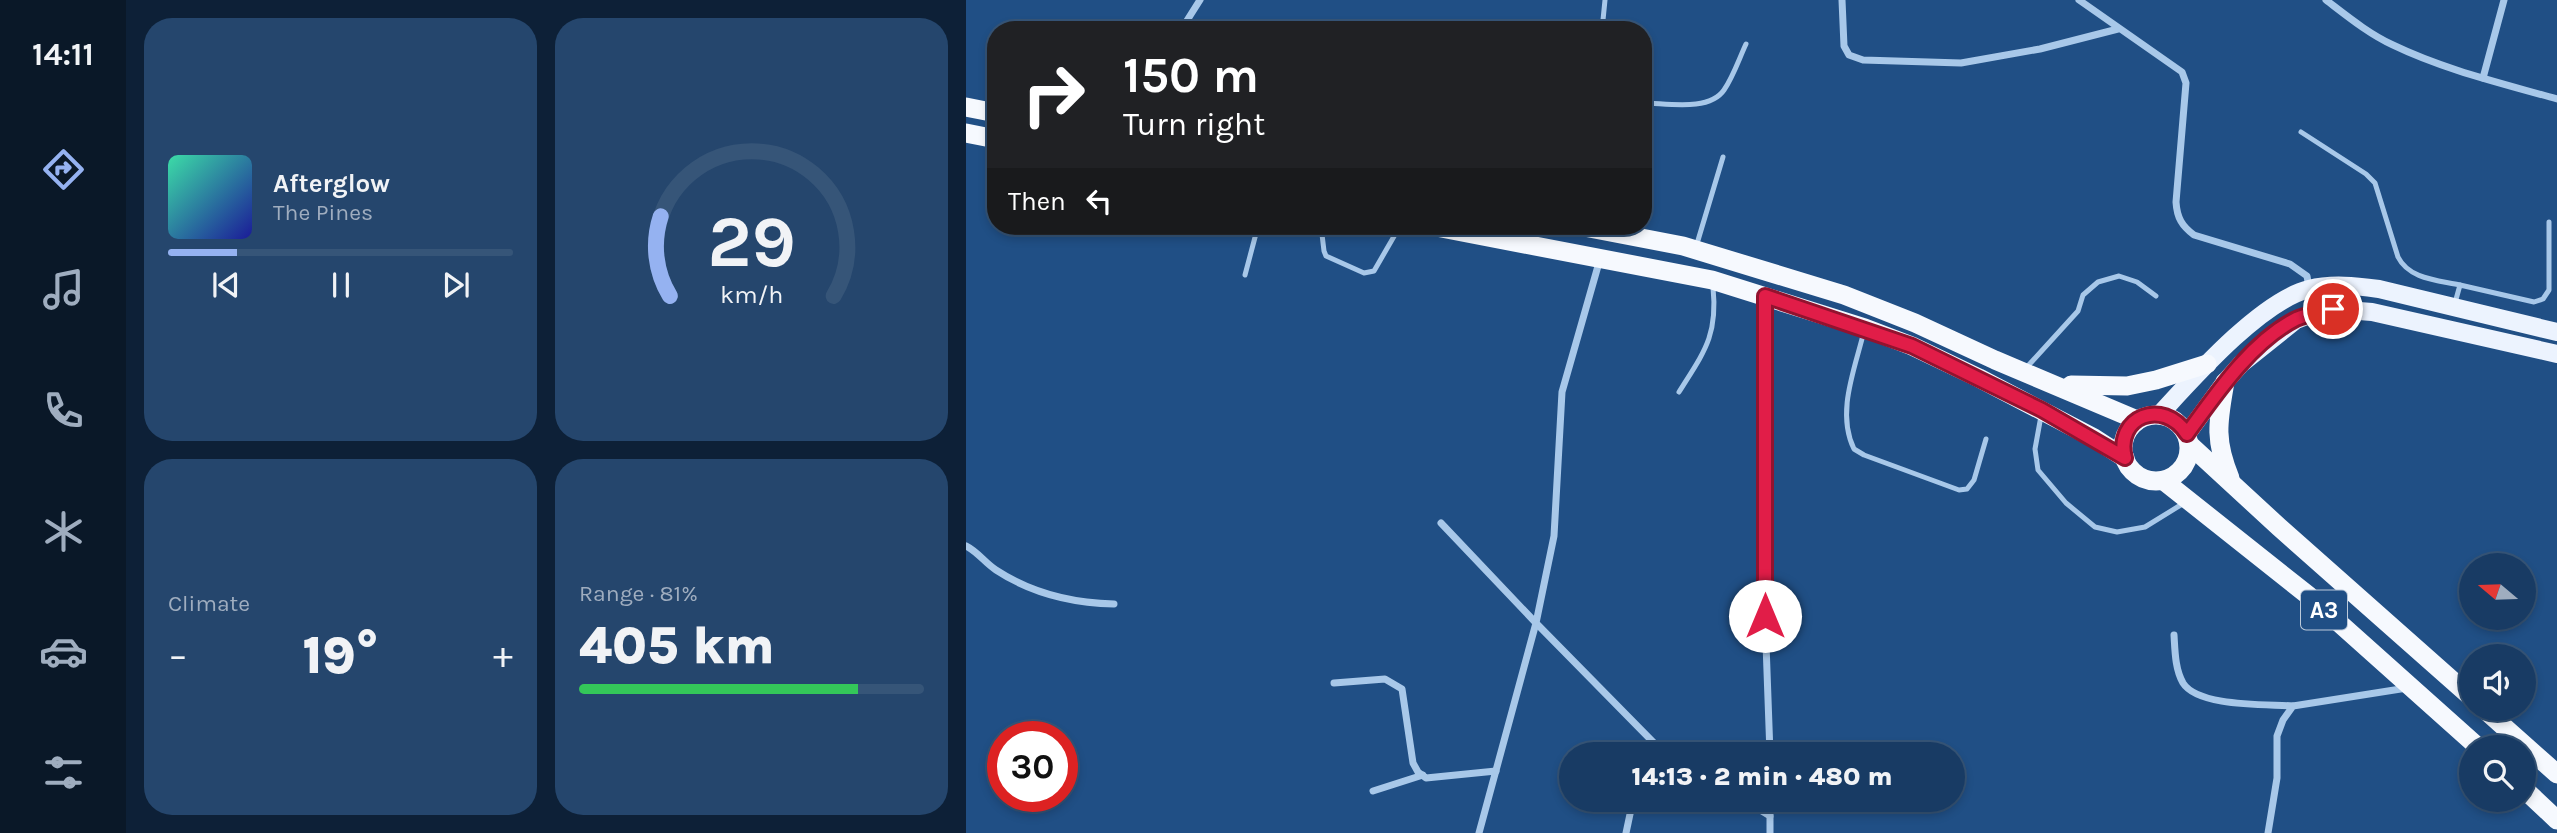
<!DOCTYPE html>
<meta charset="utf-8">
<style>
body{margin:0;font-family:Karla,sans-serif;background:#25466d;color:#f1f3f6;height:100vh;display:flex;flex-direction:column;font-size:26px;white-space:nowrap}
*{box-sizing:border-box;margin:0}
p{font-size:23px;color:#9fadbf}
.icon{flex:none;width:38px;height:38px;fill:none;stroke:currentColor;stroke-width:2;stroke-linecap:round;stroke-linejoin:round}
.map{position:relative;flex:1;overflow:hidden}
.side{display:flex;flex-direction:column;gap:18px;padding:18px;background:#0d2037;width:840px}
.side>*{flex:none}
.hud{position:absolute;left:21px;top:21px;width:665px;height:214px;border-radius:28px;box-shadow:0 4px 10px #0003,0 0 0 2px #365578;background:#202124;color:#fff;overflow:hidden}
.needle{width:46px;rotate:289deg}
.controls{position:absolute;left:1493px;top:553px;display:grid;gap:14px}
.controls a{display:grid;place-items:center;width:77px;height:77px;border-radius:50%;background:#183b64;box-shadow:0 4px 10px #0003,0 0 0 2px #365578;font-size:35px}
.speed{position:absolute;left:21px;top:721px;display:flex;gap:14px;font-size:35px;font-weight:700;text-align:center}
.speed>*{display:grid;place-content:center;width:91px;height:91px;border-radius:50%;background:#183b64;box-shadow:0 4px 10px #0003,0 0 0 2px #365578;line-height:1}
.speed .limit{border:10px solid #d22;background:#fff;color:#111}
.pin{position:absolute;display:grid;place-items:center;width:60px;height:60px;color:#fff;margin:-30px;border:4px solid #fff;border-radius:50%;box-shadow:0 2px 7px #0007}
.me{position:absolute;width:77px;margin:-38px;rotate:0deg;stroke-linejoin:round;filter:drop-shadow(0 0 5px #0008)}
.turn{display:flex;align-items:center;gap:24px;height:147px;padding:0 21px;font-size:32px}
.turn .icon{width:91px;height:91px;stroke-width:2.5}
.turn b{display:block;font-size:49px;line-height:60px}
.then{display:flex;align-items:center;height:66px;padding:0 21px;background:#0003;gap:14px;font-size:26px}
.big{font-size:52px;font-weight:800;line-height:1.1}
.side .tile{flex:1;display:flex;flex-direction:column;justify-content:center;gap:10px;min-width:0;padding:0 24px;border-radius:28px;background:#25466d}
.side .dial{align-items:center;gap:0}
.dial svg{height:182px;overflow:visible;fill:none;stroke:#365578;stroke-width:7;stroke-linecap:round;text-anchor:middle}
.dial text{fill:#f1f3f6;stroke:none}
.song{display:flex;align-items:center;gap:21px}
.cover{width:84px;height:84px;border-radius:10px;background:linear-gradient(135deg,hsl(160 70% 55%),hsl(240 70% 35%))}
.played{height:7px;border-radius:4px;background:linear-gradient(90deg,#95b2f1 20%,#365578 20%)}
.keys{display:flex;justify-content:space-around;direction:ltr}
.heat{display:flex;justify-content:space-between;align-items:center;font-size:38px;direction:ltr}
.charge{height:10px;border-radius:5px;background:linear-gradient(90deg,#34c759 81%,#365578 0)}
.side .tiles{flex:1;display:grid;gap:18px;grid-template-columns:repeat(2,1fr)}
.trip{position:absolute;left:593px;top:742px;width:406px;height:70px;border-radius:35px;background:#183b64;box-shadow:0 4px 10px #0003,0 0 0 2px #365578;font-weight:800;line-height:70px;text-align:center}
main{display:flex;flex:1;min-height:0}
.menu{display:flex;flex-direction:column;width:126px;justify-content:space-around;align-items:center;background:#0a1828;color:#9fadbf}
.menu .icon{width:49px;height:49px}
.menu .current{color:#95b2f1}
.menu b{font-size:32px;color:#f1f3f6}
.map>svg:first-child{display:block}
</style>
<main>
<nav class="menu">
<b>14:11</b>
<svg class="icon current" aria-label="directions" viewBox="0 0 24 24"><path d="M12 3l9 9-9 9-9-9zM9 14v-3h6M13 9l2 2-2 2"/></svg>
<svg class="icon" aria-label="music" viewBox="0 0 24 24"><path d="M9 18V5l10-2v13"/><circle cx="6" cy="18" r="3"/><circle cx="16" cy="16" r="3"/></svg>
<svg class="icon" aria-label="phone" viewBox="0 0 24 24"><path d="M5 4h4l2 5-3 2q2 4 5 5l2-3 5 2v4C11 20 4 13 5 4z"/></svg>
<svg class="icon" aria-label="climate" viewBox="0 0 24 24"><path d="M12 3v18M4 7l16 10M4 17L20 7"/></svg>
<svg class="icon" aria-label="car" viewBox="0 0 24 24"><path d="M5 17H2v-5l4-1 3-4h7l3 4 3 1v5h-3M9 17h6M6 11h13"/><circle cx="7" cy="17" r="2"/><circle cx="17" cy="17" r="2"/></svg>
<svg class="icon" aria-label="filters" viewBox="0 0 24 24"><path d="M4 7h16M4 17h16"/><circle cx="9" cy="7" r="2"/><circle cx="15" cy="17" r="2"/></svg>
</nav>
<section class="side">
<div class="tiles">
<div class="tile">
<div class="song"><i class="cover"></i><div><b>Afterglow</b><p>The Pines</p></div></div>
<div class="played"></div>
<div class="keys"><svg class="icon" aria-label="previous" viewBox="0 0 24 24"><path d="M18 5L8 12l10 7zM5 5v14"/></svg><svg class="icon" aria-label="pause" viewBox="0 0 24 24"><path d="M8 5v14M16 5v14"/></svg><svg class="icon" aria-label="next" viewBox="0 0 24 24"><path d="M6 5l10 7-10 7zM19 5v14"/></svg></div>
</div>
<div class="tile dial"><svg viewBox="0 0 100 80">
<path d="M14 69A42 42 0 1 1 86 69"/>
<path d="M14 69A42 42 0 0 1 10 34" stroke="#95b2f1"/>
<text x="50" y="56" font-size="32" font-weight="700">29</text>
<text x="50" y="72" font-size="11">km/h</text>
</svg></div>
<div class="tile"><p>Climate</p>
<div class="heat"><a>−</a><b class="big">19°</b><a>+</a></div>
</div>
<div class="tile"><p>Range · 81%</p><b class="big">405 km</b><div class="charge"></div></div>
</div>
</section>
<div class="map">
<svg width="1591" height="833" viewBox="0 0 1591 833">
<rect width="100%" height="100%" fill="#204f85"/>
<g fill="none" stroke-linecap="round" stroke-linejoin="round">
<g stroke="#a8c8e9" stroke-width="5">
<path d="M61,28L66,30"/>
<path d="M636,30L639,0"/>
<path d="M677,103C700,103 743,112 758,90C767,77 773,59 780,44"/>
<path d="M1335,132L1400,174L1409,183L1432,257C1443,279 1471,280 1494,285"/>
<path d="M355,226L358,251L360,256L398,273L408,271L434,226"/>
<path d="M730,247L757,157"/>
<path d="M279,275L292,226"/>
<path d="M1489,303L1494,285L1568,302L1577,299L1583,290V222"/>
<path d="M898,331C889,369 870,412 888,449L898,455L993,490L1001,489L1008,480L1020,439"/>
<path d="M1060,368L1112,311L1117,295L1132,282L1153,276L1171,282L1190,296"/>
<path d="M713,392C738,352 752,336 747,287"/>
<path d="M1075,416L1069,449L1072,470L1100,503L1129,527L1151,532L1179,527L1218,503"/>
</g>
<g stroke="#a8c8e9" stroke-width="7">
<path d="M876,0L878,46L883,55L897,60L995,63L1074,49L1152,29"/>
<path d="M1113,0L1216,72L1220,83L1210,202C1211,218 1216,226 1228,235L1324,264L1341,276L1343,288"/>
<path d="M1360,0C1381,16 1403,34 1427,45C1479,70 1535,83 1591,99"/>
<path d="M215,30L234,0"/>
<path d="M1517,78L1538,0"/>
<path d="M634,259L596,392L588,536L570,623L689,744L704,754"/>
<path d="M799,300V616L804,754"/>
<path d="M475,523L570,623L513,833"/>
<path d="M0,546C12,552 19,563 30,570C65,593 106,603 148,604"/>
<path d="M1208,635C1209,651 1209,669 1217,683C1232,707 1300,704 1327,706"/>
<path d="M368,683L419,679L436,689L447,763L452,772L460,778L530,771"/>
<path d="M685,754L689,744"/>
<path d="M407,791L457,775"/>
<path d="M778,800L804,816V833"/>
<path d="M804,816V800"/>
<path d="M660,833L667,800"/>
<path d="M1302,833L1311,778V736L1317,720L1327,706L1441,688"/>
</g>
<g stroke="#ecf3fe" stroke-width="18">
<path d="M1194,414C1228,377 1295,301 1343,289C1366,283 1390,286 1413,289L1591,332"/>
<path d="M1221,434L1259,382L1275,364L1330,320L1349,313L1367,309L1406,312L1591,354"/>
</g>
<g stroke="#f6f9fe" stroke-width="19">
<path d="M0,107L30,113"/>
<path d="M0,133L30,139"/>
<path d="M465,226L746,280L899,328L946,346L1013,378L1128,438L1159,458"/>
<path d="M613,226L717,246L878,295L949,323L1029,360L1171,420"/>
<path d="M1259,382C1252,422 1248,439 1264,478"/>
<path d="M1105,385L1161,386L1190,380L1241,364"/>
<circle cx="1190" cy="448" r="33"/>
<path d="M1224,445L1313,527L1505,697"/>
<path d="M1198,481L1343,596L1512,747"/>
<path d="M1518,709L1591,774"/>
<path d="M1558,789L1591,820"/>
</g>
</g>
<g fill="none" stroke-linecap="round" stroke-linejoin="round">
<g stroke="#92132f" stroke-width="18">
<path id="route" d="M799,616V296L946,346L1076,410L1159,458C1148,417 1197,397 1221,434C1250,394 1285,342 1330,319C1342,314 1355,312 1367,309"/>
</g>
<use href="#route" stroke="#e11d48" stroke-width="12"/>
</g>
<g text-anchor="middle" dominant-baseline="central" stroke-width="7" stroke-linejoin="round" paint-order="stroke">
<rect fill="#204f85" stroke="#bccada" stroke-width="2" x="1335" y="590.5" width="46" height="39" rx="5"/>
<g font-size="23" font-weight="bold" fill="#fff">
<text x="1358" y="610">A3</text>
</g>
</g>
</svg>
<div class="controls">
<a><svg class="needle" viewBox="-14 -14 28 28"><path d="M0-13l5 13h-10z" fill="#e53935"/><path d="M0 13l5-13h-10z" fill="#9fadbf"/></svg></a>
<a><svg class="icon" aria-label="sound" viewBox="0 0 24 24"><path d="M4 9h4l5-4v14l-5-4H4zM17 9q2 3 0 6"/></svg></a>
<a><svg class="icon" aria-label="search" viewBox="0 0 24 24"><circle cx="10" cy="10" r="6"/><path d="M15 15l6 6"/></svg></a>
</div>
<div class="speed"><div class="limit">30</div></div>
<div class="pin" style="left:1367px;top:309px;background:#d93025"><svg class="icon" aria-label="arrive" viewBox="0 0 24 24"><path d="M6 21V4h12l-3 4 3 4H6"/></svg></div>
<svg class="me" style="left:799px;top:616px" viewBox="-20 -20 40 40"><circle r="19" fill="#fff"/><path d="M0-13L10 11 0 6-10 11z" fill="#e11d48"/></svg>
<div class="trip">14:13 · 2 min · 480 m</div>
<div class="hud">
<div class="turn"><svg class="icon" aria-label="right" viewBox="0 0 24 24"><path d="M7 20v-9h11M14 6l5 5-5 5"/></svg><div><b>150 m</b>Turn right</div></div>
<div class="then">Then<svg class="icon" aria-label="left" viewBox="0 0 24 24"><path d="M17 20v-9H6M10 6l-5 5 5 5"/></svg></div>
</div>
</div>
</main>
